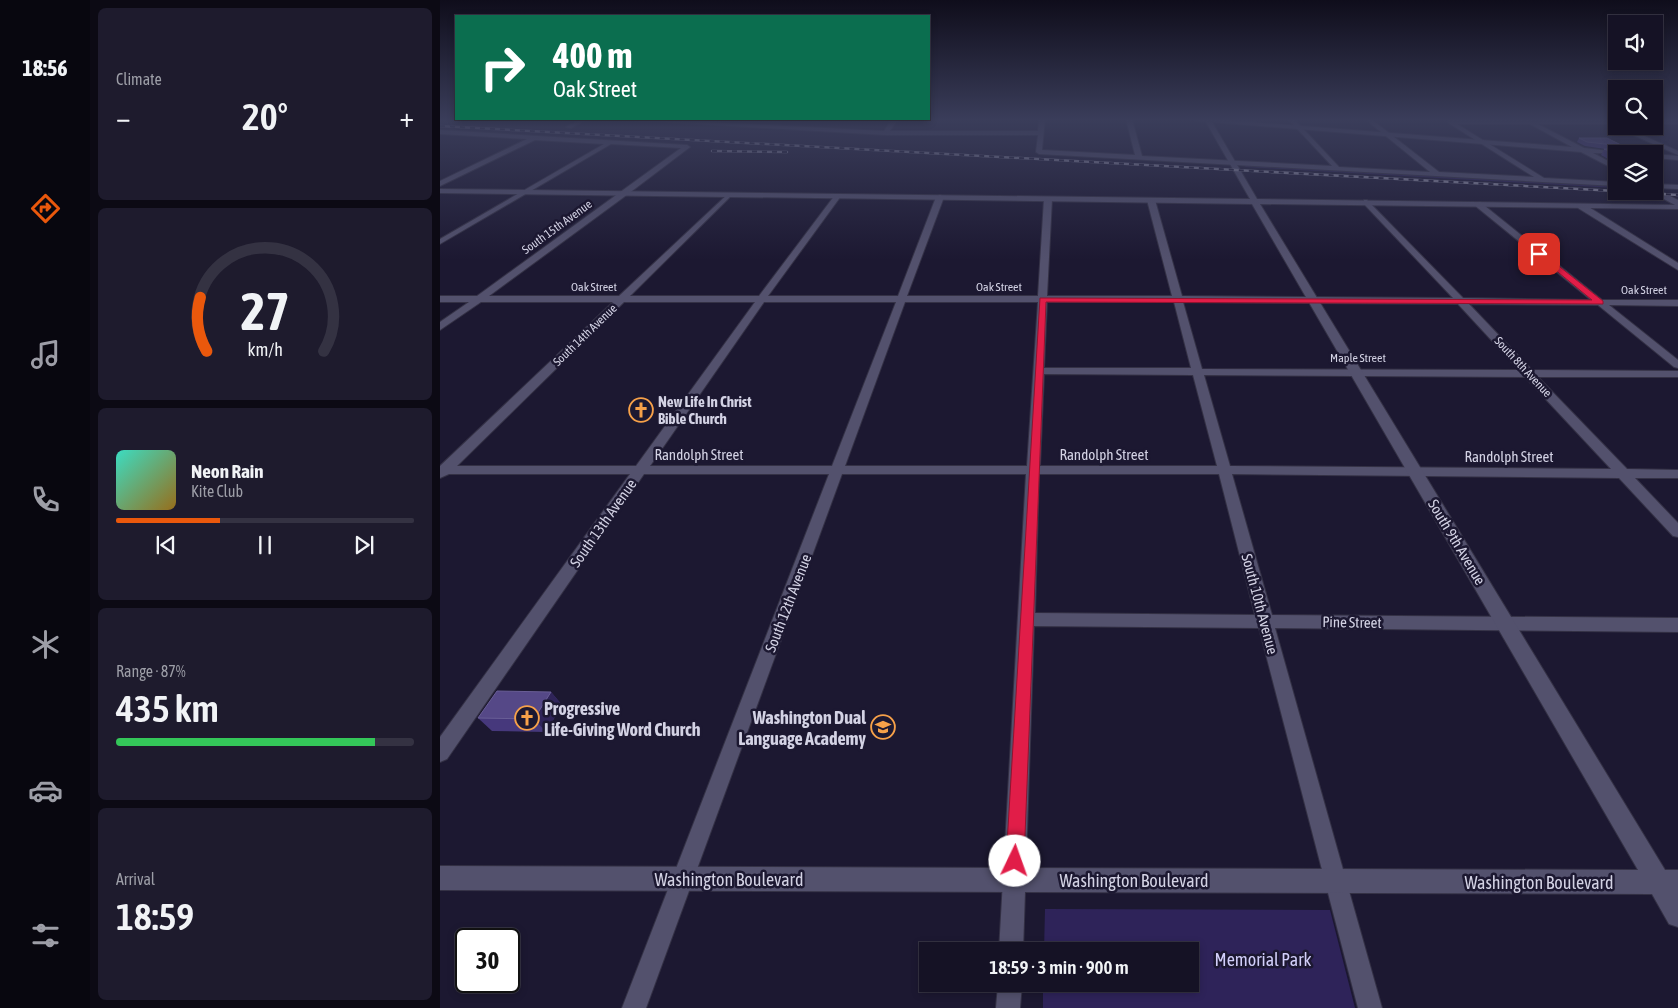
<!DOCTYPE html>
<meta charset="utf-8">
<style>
body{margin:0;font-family:"Asap Condensed",sans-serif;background:#1e1b2d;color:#f1f3f6;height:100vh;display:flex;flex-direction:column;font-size:19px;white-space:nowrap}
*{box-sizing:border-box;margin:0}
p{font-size:16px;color:#9d9ea7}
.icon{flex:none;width:28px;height:28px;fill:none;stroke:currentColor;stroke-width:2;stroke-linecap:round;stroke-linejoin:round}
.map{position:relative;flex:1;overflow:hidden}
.details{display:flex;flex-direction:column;gap:8px;padding:8px;background:#0c0a14;width:350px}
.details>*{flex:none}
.guide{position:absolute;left:15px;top:15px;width:475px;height:105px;border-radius:0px;box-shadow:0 2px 8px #0003,0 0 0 1px #343242;background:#0b6e4f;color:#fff;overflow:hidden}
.controls{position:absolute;left:1168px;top:15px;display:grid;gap:10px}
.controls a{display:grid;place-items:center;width:55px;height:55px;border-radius:0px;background:#151225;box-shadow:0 2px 8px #0003,0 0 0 1px #343242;font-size:25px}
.speed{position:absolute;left:15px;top:928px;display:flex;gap:10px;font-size:25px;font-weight:700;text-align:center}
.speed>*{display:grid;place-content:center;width:65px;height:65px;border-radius:50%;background:#151225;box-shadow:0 2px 8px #0003,0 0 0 1px #343242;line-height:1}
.speed .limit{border:2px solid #111;border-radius:8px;background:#fff;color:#111}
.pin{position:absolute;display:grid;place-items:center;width:42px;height:42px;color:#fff;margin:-21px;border-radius:10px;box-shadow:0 2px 8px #0006}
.me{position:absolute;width:55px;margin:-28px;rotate:3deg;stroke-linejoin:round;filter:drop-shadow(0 0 4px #0008)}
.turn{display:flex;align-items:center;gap:18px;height:105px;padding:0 15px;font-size:22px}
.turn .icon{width:65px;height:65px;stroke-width:2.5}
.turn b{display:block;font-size:35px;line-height:42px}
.big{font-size:38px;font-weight:600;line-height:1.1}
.details .tile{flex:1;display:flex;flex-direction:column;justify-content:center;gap:8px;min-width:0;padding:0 18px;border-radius:8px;background:#1e1b2d}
.details .dial{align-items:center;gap:0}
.dial svg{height:130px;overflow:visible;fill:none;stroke:#343242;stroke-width:7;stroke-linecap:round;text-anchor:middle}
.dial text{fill:#f1f3f6;stroke:none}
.song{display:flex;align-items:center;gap:15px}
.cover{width:60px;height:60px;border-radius:8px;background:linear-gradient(135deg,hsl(170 70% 55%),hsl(40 70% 35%))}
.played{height:5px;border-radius:2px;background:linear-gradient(90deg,#ea580c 35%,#343242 35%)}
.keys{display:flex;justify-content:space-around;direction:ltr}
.heat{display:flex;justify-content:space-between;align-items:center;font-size:28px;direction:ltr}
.charge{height:8px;border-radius:4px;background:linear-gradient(90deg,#34c759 87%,#343242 0)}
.trip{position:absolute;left:479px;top:942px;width:280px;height:50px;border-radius:0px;background:#151225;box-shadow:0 2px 8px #0003,0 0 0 1px #343242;font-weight:600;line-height:50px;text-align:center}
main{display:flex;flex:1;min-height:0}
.menu{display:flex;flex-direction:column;width:90px;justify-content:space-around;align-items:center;background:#08070f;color:#9d9ea7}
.menu .icon{width:35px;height:35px}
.menu .on{color:#ea580c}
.menu b{font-size:22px;color:#f1f3f6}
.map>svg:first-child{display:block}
</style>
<main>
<nav class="menu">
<b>18:56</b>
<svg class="icon on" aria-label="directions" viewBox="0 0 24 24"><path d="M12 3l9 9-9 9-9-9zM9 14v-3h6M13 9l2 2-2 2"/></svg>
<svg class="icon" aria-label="music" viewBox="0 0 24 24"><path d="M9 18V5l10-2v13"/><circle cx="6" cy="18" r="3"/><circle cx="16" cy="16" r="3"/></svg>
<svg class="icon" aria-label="phone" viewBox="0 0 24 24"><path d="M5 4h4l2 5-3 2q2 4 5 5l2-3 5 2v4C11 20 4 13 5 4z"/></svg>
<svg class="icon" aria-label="climate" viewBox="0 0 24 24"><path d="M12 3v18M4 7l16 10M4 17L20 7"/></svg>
<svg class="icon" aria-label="car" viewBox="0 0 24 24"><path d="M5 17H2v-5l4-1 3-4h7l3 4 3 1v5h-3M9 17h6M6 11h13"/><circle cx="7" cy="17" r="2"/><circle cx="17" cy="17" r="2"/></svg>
<svg class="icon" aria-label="filters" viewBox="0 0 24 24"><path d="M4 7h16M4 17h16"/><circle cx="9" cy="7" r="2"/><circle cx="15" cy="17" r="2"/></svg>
</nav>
<section class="details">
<div class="tile"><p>Climate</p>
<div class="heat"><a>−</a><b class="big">20°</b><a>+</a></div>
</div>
<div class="tile dial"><svg viewBox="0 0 100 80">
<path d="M14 69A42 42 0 1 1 86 69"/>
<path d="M14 69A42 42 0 0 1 10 36" stroke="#ea580c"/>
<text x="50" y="56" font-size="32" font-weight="700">27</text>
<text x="50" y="72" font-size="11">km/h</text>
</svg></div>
<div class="tile">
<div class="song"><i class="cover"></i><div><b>Neon Rain</b><p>Kite Club</p></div></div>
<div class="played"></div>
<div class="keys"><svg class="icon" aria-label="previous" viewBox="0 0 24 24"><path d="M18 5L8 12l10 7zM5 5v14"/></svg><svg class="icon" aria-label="pause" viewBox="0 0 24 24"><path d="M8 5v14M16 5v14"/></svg><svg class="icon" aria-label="next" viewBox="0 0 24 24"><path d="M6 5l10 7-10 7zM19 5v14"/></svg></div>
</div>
<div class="tile"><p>Range · 87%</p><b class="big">435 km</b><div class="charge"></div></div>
<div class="tile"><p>Arrival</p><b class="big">18:59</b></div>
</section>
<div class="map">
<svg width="1238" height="1008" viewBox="0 0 1238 1008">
<rect width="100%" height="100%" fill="#1c1831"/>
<g fill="#2e2359">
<path d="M804,165L1176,186V188L806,167Z"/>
<path d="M605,909L890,910L915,1008H603V984H750V951H604Z"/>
</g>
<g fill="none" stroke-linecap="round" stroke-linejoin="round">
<g stroke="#343145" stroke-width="2">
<g id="street">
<path d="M141,119H148L131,128L126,127Z"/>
<path d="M172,119H205L444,131L452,119H458L450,131H598L599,119H605L602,150L695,155L686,119H692L702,156L892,166L848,119H854L899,167L990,172L925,119H931L999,172L1094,177L1007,122L1010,120H1176V124H1017L1104,178L1176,182V186L599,154L596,152L598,135H446Z"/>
<rect x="1214" y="120" width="24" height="4"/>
<path d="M1176,125V126H1182L1238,151V155L1175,127Z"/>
<path d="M0,130L247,145L250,147L188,194L49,296H179L289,193L292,195L291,196L190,296H319L395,195L397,194L401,196L328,296H458L496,197L500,195L504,197L467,296H598L604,199L608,197L612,199L607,296H732L707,200L711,198L715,200L742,296L1013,298L924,204V200H927L1023,298L1151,300L1033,204L1040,202L1162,300H1238V306L1169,305L1238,360V368L1234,367L1158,305L1029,304L1092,370L1238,371V377H1098L1187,469L1238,470V478H1195L1238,523V537L1233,536L1179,478L792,474L832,615L1238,618V632L835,628L942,1008H918L819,628L594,626L583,951H559L586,474H402L206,1008H182L389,474H204L7,759L0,762V737L190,474H9L0,478V466L173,302H41L0,330V322L29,302H0V296H37L241,148L171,144L0,244V239L164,144L95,140L0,186V181L87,139L0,134ZM184,302H315L196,466H17ZM324,302H456L392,466H210ZM465,302H598L587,466H405ZM607,302H734L751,368H604ZM743,302L1018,304L1079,370L762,369ZM604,374L753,375L777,466H600ZM764,375L1085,377L1171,469L790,466ZM599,474H779L815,615L595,613Z"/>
<path d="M1214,184L1238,185V189L1214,188Z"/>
<path d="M1138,204H1144L1238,263V270L1138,208Z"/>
<path d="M558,984H582L580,1008H556Z"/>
</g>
</g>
<g stroke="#343145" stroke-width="2">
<g id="secondary">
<path d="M747,119H771L1132,147L1081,119H1088L1144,148L1195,154L1153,153L1176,165V170L1141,152L772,122L817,199L1235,205L1211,192L1214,191V188L1238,200V209L820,204L1225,870H1238V927L1229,924L1212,894L0,890V866L1198,870L812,204L0,193V189L810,199L766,122Z"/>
<path d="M1214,154L1238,156V160L1214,158Z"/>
</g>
</g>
<use href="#street" fill="#53516d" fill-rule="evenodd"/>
<use href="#secondary" fill="#53516d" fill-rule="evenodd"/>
<g stroke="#908ea2" stroke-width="2.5">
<g id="rail">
<path d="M0,126L1176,191"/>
<path d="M272,151L347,152"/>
<path d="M1176,191L1238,195"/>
</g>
</g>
<use href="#rail" stroke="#1c1831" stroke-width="2" stroke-dasharray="5" stroke-linecap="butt"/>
</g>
<g fill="#46387c">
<path d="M1139,138L1183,146L1182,149L1201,152V154H1176V159H1168L1161,155L1164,149H1165L1145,146L1137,142Z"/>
<path d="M111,692L122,705L106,732L52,731L38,718Z"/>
</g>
<path fill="#2f2459" d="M111,692L122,705L106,732L94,719Z"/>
<g fill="#554887" stroke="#695e96">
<path d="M1139,138H1167L1183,146L1147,142Z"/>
<path d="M1164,149H1195L1201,152H1171Z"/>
<path d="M57,691L111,692L94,719L38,718Z"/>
</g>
<linearGradient id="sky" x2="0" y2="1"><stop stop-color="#0f0d1b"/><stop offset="0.46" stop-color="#3a3d5a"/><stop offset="1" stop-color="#3a3d5a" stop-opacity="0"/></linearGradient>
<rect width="1238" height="260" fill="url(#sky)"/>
<path fill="#e11d48" stroke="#92132f" d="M1097,252H1101L1163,301V304L606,302L584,861L581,867L575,870L569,867L566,861L600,298L1152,300L1097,255Z"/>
<defs>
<g id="church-ring" transform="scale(1.25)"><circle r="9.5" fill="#1c1831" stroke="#f7a149" stroke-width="1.5"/><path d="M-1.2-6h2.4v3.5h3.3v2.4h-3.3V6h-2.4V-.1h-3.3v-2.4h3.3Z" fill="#f7a149"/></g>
<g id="school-ring" transform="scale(1.25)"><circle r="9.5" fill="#1c1831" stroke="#f7a149" stroke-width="1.5"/><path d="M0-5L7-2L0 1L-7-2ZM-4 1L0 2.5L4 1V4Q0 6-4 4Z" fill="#f7a149"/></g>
</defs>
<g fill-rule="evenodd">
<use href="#church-ring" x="201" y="410"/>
<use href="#church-ring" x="87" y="718"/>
<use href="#school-ring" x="443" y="727"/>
</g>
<g text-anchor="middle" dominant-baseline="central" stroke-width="5" stroke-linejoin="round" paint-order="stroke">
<g font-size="12" fill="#d3d2e4" stroke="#1c1831">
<text transform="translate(117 227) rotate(-36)">South 15th Avenue</text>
<text x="154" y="287">Oak Street</text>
<text x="559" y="287">Oak Street</text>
<text x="1204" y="290">Oak Street</text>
<text transform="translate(145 335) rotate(-44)">South 14th Avenue</text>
<text x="918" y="358">Maple Street</text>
<text transform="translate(1083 367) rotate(47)">South 8th Avenue</text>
</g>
<g font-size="15" font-weight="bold" fill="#d3d2e4" stroke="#1c1831" text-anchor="start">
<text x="218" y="401">New Life In Christ<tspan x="218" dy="17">Bible Church</tspan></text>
</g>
<g font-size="15" fill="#d3d2e4" stroke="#1c1831">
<text x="259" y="454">Randolph Street</text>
<text x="664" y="454">Randolph Street</text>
<text x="1069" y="456">Randolph Street</text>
<text transform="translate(163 523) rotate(-55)">South 13th Avenue</text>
<text transform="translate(1017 542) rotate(59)">South 9th Avenue</text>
<text transform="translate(348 603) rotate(-69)">South 12th Avenue</text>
<text transform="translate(820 604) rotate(75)">South 10th Avenue</text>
<text transform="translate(912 622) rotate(1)">Pine Street</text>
</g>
<g font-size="18" font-weight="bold" fill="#d3d2e4" stroke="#1c1831" text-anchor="start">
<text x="104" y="708">Progressive<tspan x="104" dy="21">Life-Giving Word Church</tspan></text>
<text x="426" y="717" text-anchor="end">Washington Dual<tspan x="426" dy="21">Language Academy</tspan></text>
</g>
<g font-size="18" fill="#d3d2e4" stroke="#1c1831">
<text x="289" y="879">Washington Boulevard</text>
<text x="694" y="880">Washington Boulevard</text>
<text x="1099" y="882">Washington Boulevard</text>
</g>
<g font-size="18" fill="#d2cffa" stroke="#1c1831">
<text x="823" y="959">Memorial Park</text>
</g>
</g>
</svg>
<div class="controls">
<a><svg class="icon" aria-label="sound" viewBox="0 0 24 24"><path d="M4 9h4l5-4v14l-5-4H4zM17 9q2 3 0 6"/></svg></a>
<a><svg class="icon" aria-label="search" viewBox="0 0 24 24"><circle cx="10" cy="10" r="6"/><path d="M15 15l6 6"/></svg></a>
<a><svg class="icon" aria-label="layers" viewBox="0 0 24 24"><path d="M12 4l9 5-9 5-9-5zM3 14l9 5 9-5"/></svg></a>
</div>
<div class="speed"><div class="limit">30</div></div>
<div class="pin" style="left:1099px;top:254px;background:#d93025"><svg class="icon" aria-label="arrive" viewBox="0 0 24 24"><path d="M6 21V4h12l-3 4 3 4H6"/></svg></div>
<svg class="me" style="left:575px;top:861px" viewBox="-20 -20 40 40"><circle r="19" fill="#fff"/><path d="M0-13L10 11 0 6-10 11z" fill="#e11d48"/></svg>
<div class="trip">18:59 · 3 min · 900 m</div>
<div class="guide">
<div class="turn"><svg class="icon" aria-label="right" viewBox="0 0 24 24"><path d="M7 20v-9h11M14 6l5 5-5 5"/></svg><div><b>400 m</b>Oak Street</div></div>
</div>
</div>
</main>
